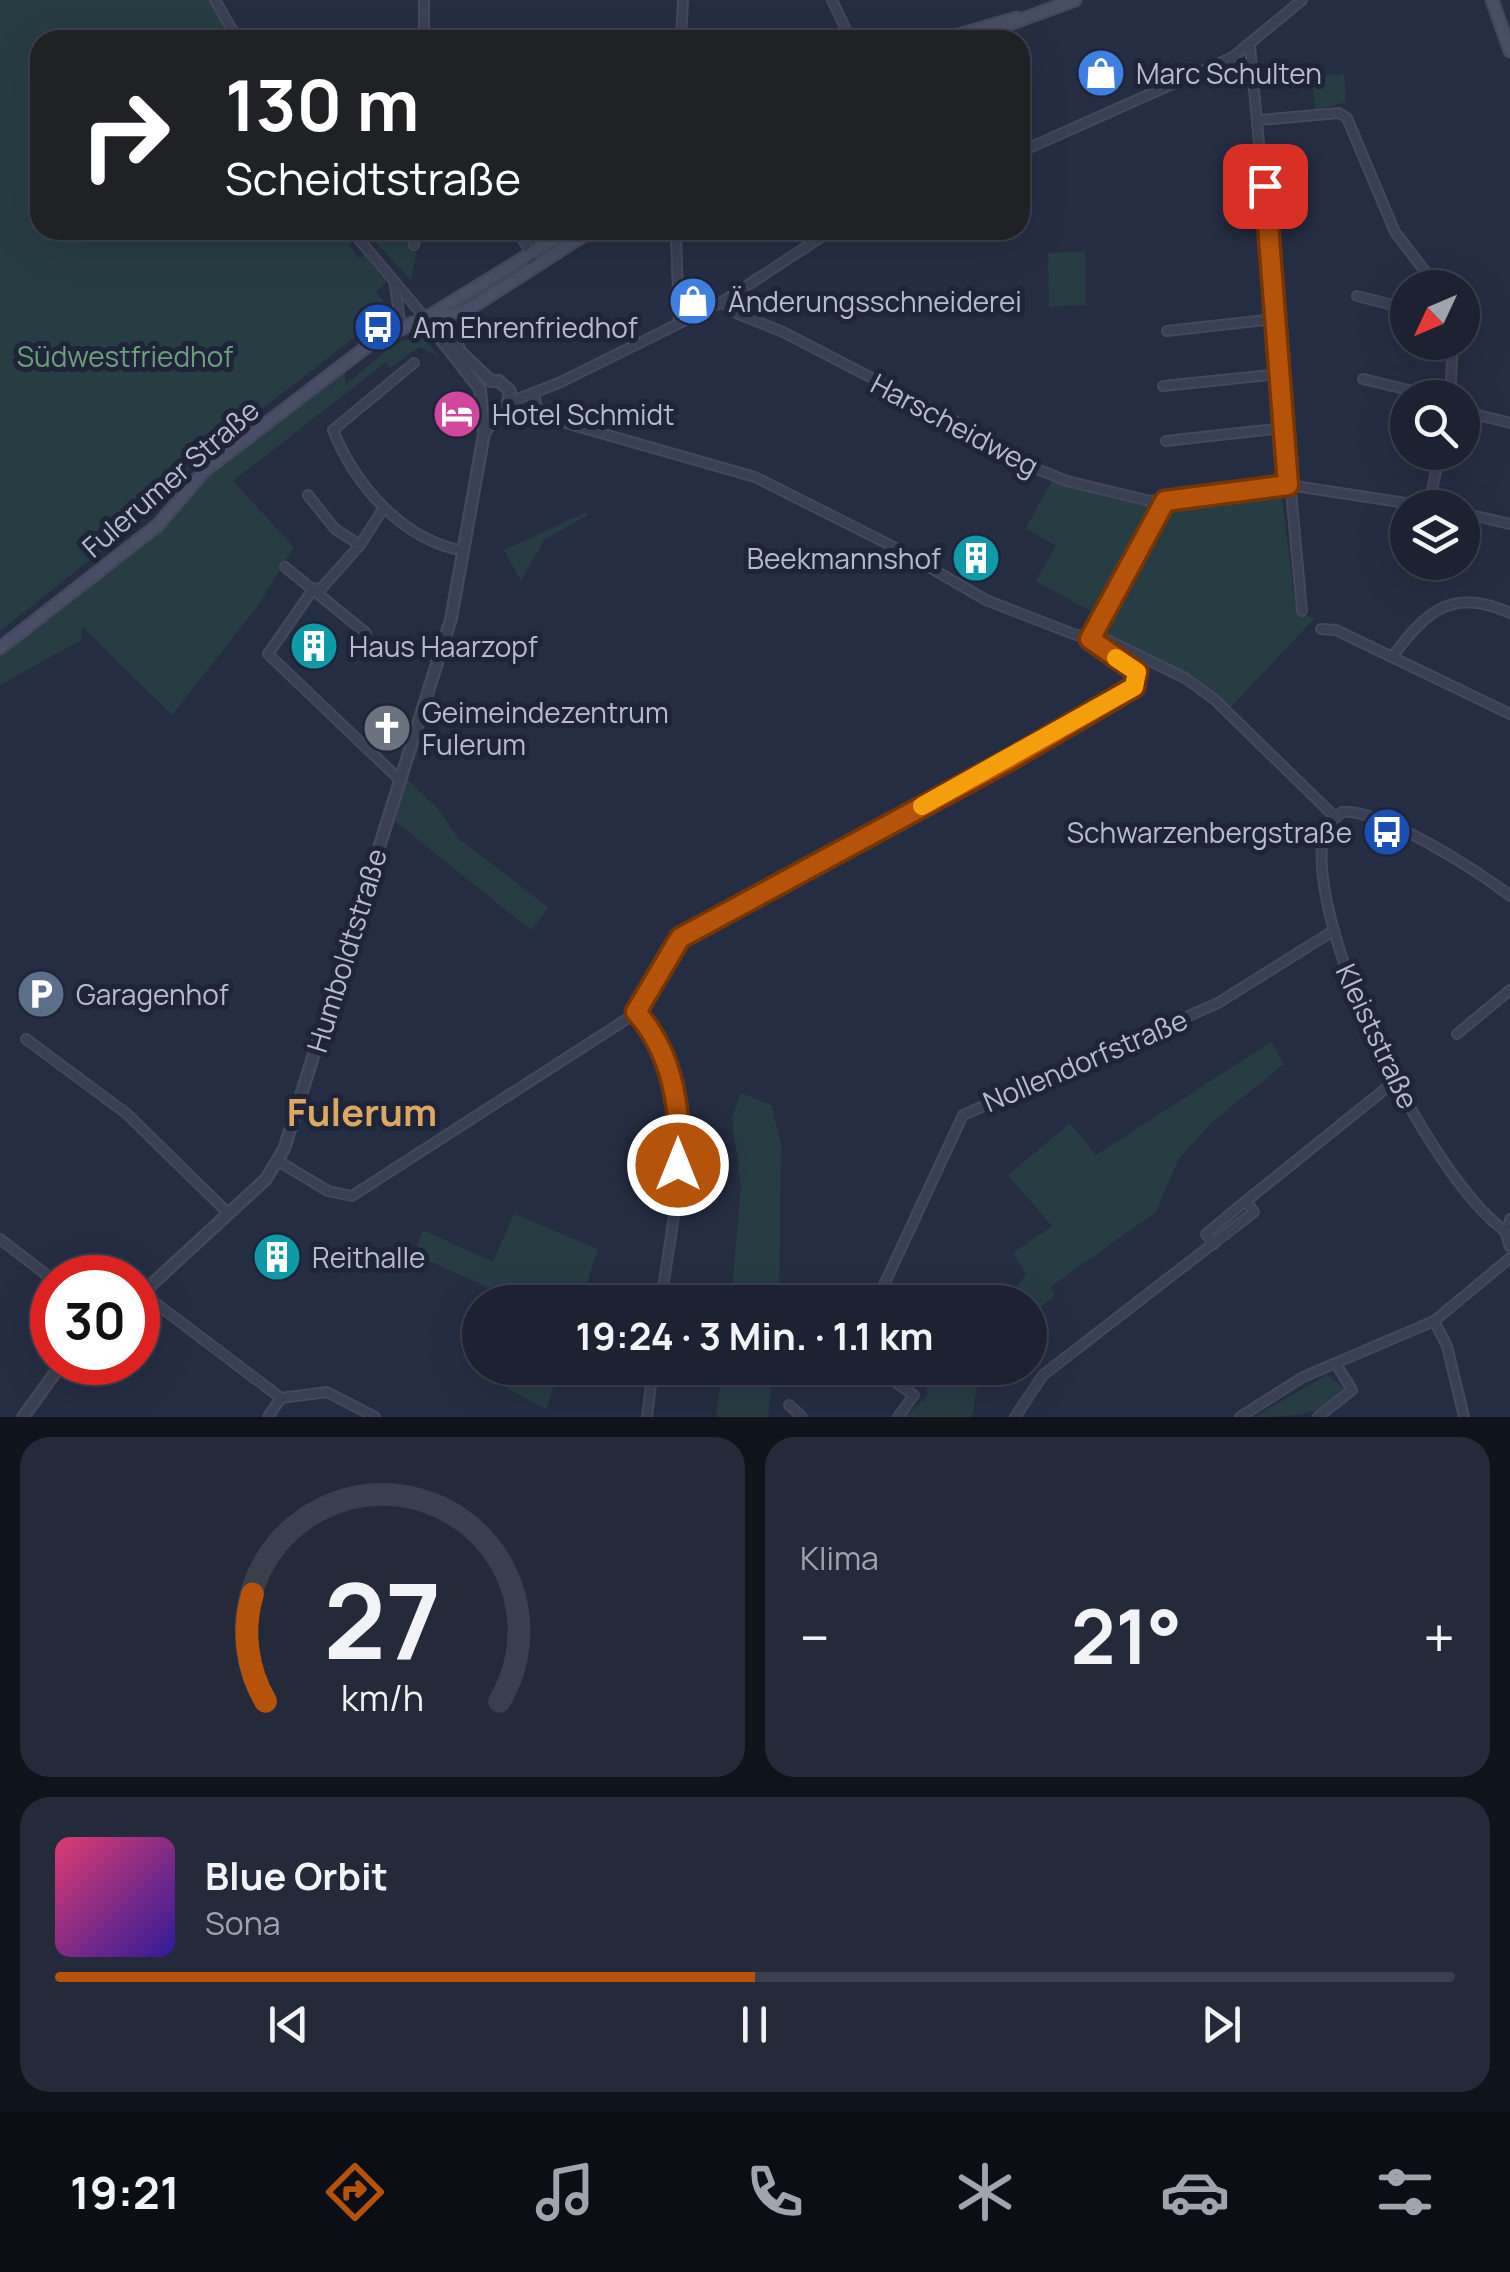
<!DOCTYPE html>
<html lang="de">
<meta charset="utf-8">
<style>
body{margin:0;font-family:Manrope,sans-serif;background:#252a3a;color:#f1f3f6;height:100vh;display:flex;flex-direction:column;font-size:38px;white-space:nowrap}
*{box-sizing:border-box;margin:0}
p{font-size:32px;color:#a0a4ac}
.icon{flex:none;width:55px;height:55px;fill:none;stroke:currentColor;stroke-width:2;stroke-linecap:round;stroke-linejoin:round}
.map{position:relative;height:1417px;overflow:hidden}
.sheet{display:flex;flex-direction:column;gap:20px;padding:20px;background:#0f131c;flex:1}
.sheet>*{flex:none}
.hud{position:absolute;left:30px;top:30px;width:1000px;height:210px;border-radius:30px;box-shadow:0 10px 40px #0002,0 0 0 2px #3a3f4d;background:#202124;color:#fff;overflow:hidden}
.needle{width:65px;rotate:226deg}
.fabs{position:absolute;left:1390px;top:270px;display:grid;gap:20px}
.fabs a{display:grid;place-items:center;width:90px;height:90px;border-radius:50%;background:#1c2232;box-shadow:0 10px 40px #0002,0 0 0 2px #3a3f4d;font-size:50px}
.speed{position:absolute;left:30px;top:1255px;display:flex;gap:20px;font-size:50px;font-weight:700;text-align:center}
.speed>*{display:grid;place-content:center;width:130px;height:130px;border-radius:50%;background:#1c2232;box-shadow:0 10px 40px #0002,0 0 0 2px #3a3f4d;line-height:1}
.speed .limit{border:15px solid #d22;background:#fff;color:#111}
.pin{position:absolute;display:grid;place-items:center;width:85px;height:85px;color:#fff;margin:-42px;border-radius:20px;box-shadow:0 5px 15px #0006}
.me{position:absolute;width:110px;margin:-55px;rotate:0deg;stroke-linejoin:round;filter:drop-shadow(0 0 8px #0008)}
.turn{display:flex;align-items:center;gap:35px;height:210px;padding:0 30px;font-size:45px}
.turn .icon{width:130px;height:130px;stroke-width:2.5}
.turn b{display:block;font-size:70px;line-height:85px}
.big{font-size:75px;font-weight:700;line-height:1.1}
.sheet .widget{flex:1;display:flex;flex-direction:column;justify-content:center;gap:15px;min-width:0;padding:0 35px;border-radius:30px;background:#252a3a}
.sheet .dial{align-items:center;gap:0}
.dial svg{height:260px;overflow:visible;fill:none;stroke:#3a3f4d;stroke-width:7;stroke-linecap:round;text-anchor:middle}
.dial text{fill:#f1f3f6;stroke:none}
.song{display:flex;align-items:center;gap:30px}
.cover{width:120px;height:120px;border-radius:15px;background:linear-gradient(135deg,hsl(340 70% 55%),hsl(250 70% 35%))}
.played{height:10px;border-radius:5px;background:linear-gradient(90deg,#b45309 50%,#3a3f4d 50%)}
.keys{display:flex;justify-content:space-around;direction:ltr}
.heat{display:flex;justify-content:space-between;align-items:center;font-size:55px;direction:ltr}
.sheet .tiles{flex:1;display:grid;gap:20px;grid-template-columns:1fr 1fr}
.widget:last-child{grid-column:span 2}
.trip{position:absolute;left:462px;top:1285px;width:585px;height:100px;border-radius:50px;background:#1c2232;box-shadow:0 10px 40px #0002,0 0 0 2px #3a3f4d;font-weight:700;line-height:100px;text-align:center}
.tabs{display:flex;height:160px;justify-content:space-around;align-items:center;background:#0b0e14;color:#a0a4ac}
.tabs .icon{width:70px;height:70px}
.tabs .selected{color:#b45309}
.tabs b{font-size:45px;color:#f1f3f6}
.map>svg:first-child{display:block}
</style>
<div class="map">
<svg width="1510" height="1417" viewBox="0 0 1510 1417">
<rect width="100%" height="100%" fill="#252d43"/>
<g fill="#273d44">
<path d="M0,0H209L233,40H40V230H346L354,241L349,245L359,258L364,255L386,282L376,292L386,305L383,315L195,461L157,507L0,631Z"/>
<path d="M1344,74L1346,102L1315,110L1312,77Z"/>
<path d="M364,230H410L408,247L417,249L411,280Z"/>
<path d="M1085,251L1086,305L1049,307L1048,253Z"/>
<path d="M420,335L439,356L419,347L390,368L386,362L233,481L294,547L257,607L172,715L83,627L81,640L0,685V653L161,530L207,474L344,369L346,385L392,345Z"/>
<path d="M1053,478L1126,501L1155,505L1157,512L1098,615L1035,581L1056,546L1026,528Z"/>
<path d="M1281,489L1296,613L1315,618L1227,711L1213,697L1101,633L1171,508L1225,495Z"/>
<path d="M586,512L588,515L544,540L521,581L504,550Z"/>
<path d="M406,778L439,810L458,838L549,908L531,930L395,821Z"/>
<path d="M1271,1042L1284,1064L1212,1122L1178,1160L1156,1212L1050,1287L1055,1295L1030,1315V1302H998L1011,1295L1026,1274L1013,1253L1052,1226L1008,1175L1070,1123L1096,1155Z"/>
<path d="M741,1093L771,1105L781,1143L779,1302H731L741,1186L732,1118Z"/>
<path d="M514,1214L598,1249L581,1302H520L414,1254L423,1230L493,1262Z"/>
<path d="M497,1368H560L546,1409L491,1380Z"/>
<path d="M722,1368H773L768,1417H716Z"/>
<path d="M934,1368H980L972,1417H905L928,1395L924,1382Z"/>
<path d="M1327,1375L1344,1388C1327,1417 1287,1417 1254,1417Z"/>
</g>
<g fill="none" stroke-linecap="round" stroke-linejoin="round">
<g stroke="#43495c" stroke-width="12">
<g id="minor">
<path d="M215,0L238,40"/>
<path d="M832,0L851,40"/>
<path d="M424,40V0"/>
<path d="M681,40L683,0"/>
<path d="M1250,46L1302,611"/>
<path d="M1260,120L1339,113L1347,118L1395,232L1438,288"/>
<path d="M1020,152L1233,57L1302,0"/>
<path d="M351,230L426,319"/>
<path d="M517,230L532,255L533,270"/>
<path d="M676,236L679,322"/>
<path d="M414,245L417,230"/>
<path d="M395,286L401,327"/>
<path d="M1357,296L1408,309"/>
<path d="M722,302L738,314L783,332L953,420L1027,465L1067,481L1150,501L1288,485L1439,508"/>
<path d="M1167,331L1275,319"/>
<path d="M414,363L333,430C355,485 402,540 464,551"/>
<path d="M1363,379L1442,398"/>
<path d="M1163,386L1279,374"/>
<path d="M533,393L538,410L548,418L755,477L898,549L986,600L1076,635L1107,640L1185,678L1214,699L1334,816"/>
<path d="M1450,398L1453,342"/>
<path d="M510,402L561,382L722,302L832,230"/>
<path d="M1462,411L1510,423"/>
<path d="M1166,441L1283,428"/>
<path d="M308,495L335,529L360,545L383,509"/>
<path d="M1429,505L1440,452"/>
<path d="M1462,513L1510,524"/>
<path d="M285,567L366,633"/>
<path d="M314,588L268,654L399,779"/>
<path d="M319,591L360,545"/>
<path d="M1321,629L1336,630L1510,714"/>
<path d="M1090,639L1165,501"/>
<path d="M1392,657C1428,609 1452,588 1510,613"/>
<path d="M636,1013C707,1089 673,1210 661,1302"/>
<path d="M1457,1034L1510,990"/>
<path d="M26,1039L127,1114L229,1214"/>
<path d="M278,1161L328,1191L352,1196L633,1015L680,938L1016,756L1134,687L1137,672L1090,639"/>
<path d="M1509,1225L1510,1219"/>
<path d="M1505,1231C1430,1178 1299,919 1325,828L1342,812C1379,808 1481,872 1510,896"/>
<path d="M1505,1231L1510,1247"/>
<path d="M0,1239L52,1279"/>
<path d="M1214,1244L1206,1234L1246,1201"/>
<path d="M142,1293L281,1398"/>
<path d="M876,1302L963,1115L1218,1003L1333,931"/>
<path d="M1434,1321L1447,1346L1464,1417"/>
<path d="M874,1368L914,1395L898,1417"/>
<path d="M281,1398L327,1392L375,1417"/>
<path d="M789,1405L802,1417"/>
<path d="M268,1417L281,1398"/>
<path d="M647,1417L653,1368"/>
<path d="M1015,1417L1043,1375L1254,1212L1246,1201L1395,1081"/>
<path d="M1240,1417L1303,1377L1434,1321L1510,1258"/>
<path d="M1318,1417L1352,1390L1336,1364"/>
</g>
</g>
<g stroke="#43495c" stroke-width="14">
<g id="tertiary">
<path d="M455,316L458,345"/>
<path d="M426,319L491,381H499L510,391L507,407L497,412L484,434"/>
<path d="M436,333L480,389"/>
<path d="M138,1297L266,1179L284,1149L451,619L484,434L480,389"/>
<path d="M23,1417L63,1362"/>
</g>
</g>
<g stroke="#43495c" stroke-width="15">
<g id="secondary">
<path d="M1492,0L1510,51"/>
<path d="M941,40L1017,18"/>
<path d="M966,40L1075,0"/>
<path d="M426,318L569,230"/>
<path d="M0,648L158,525L204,471L369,345L413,323L466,311L592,230"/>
</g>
</g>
<use href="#minor" stroke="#394053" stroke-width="8"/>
<use href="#tertiary" stroke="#394053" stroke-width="9"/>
<use href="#secondary" stroke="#474e66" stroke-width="10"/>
</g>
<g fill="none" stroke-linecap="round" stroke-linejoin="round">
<g stroke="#753606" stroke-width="25">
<path id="route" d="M678,1165C682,1112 673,1053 636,1012L680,938L1016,756L1134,687L1137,672L1090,639L1165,501L1288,485L1265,186"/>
</g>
<use href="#route" stroke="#b45309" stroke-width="18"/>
<path stroke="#f59e0b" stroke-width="18" d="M922,806L1134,687L1137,672L1116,658"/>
</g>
<defs>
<g id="shop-disc" transform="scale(2.5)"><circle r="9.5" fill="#3f7fe0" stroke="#1e2538"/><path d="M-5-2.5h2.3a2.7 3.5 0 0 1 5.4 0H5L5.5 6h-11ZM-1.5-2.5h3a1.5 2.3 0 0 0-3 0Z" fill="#fff"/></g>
<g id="bus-disc" transform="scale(2.5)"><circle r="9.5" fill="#1a4fb4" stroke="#1e2538"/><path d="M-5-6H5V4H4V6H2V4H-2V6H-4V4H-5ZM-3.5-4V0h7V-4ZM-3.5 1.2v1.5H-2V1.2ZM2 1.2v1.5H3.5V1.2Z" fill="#fff"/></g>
<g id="hotel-disc" transform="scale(2.5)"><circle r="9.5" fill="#d1479c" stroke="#1e2538"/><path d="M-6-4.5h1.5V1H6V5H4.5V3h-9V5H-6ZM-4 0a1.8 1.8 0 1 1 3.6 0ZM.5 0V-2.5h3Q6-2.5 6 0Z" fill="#fff"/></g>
<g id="building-disc" transform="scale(2.5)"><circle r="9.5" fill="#0f9aa8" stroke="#1e2538"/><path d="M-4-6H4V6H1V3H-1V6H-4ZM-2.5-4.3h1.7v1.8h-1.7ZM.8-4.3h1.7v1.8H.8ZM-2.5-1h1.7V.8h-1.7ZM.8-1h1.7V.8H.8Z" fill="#fff"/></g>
<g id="church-disc" transform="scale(2.5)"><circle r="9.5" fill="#6b7280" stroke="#1e2538"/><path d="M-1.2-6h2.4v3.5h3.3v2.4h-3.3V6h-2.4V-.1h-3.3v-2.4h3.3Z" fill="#fff"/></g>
<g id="parking-disc" transform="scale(2.5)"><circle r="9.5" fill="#5c6f8a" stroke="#1e2538"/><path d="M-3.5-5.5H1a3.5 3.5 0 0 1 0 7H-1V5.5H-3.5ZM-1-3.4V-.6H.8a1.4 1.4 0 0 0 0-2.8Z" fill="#fff"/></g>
</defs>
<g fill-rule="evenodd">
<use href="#shop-disc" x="1101" y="73"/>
<use href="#shop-disc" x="693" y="301"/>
<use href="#bus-disc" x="378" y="327"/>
<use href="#hotel-disc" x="457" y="414"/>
<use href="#building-disc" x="976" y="558"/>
<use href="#building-disc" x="314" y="646"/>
<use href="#church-disc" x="387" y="728"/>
<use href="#bus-disc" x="1387" y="832"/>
<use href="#parking-disc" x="41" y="994"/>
<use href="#building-disc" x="277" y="1257"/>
</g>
<g text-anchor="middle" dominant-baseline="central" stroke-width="10" stroke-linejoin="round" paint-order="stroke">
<g font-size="28" fill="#b6bccc" stroke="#1e2538" text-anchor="start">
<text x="1136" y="73">Marc Schulten</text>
<text x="728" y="301">Änderungsschneiderei</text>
<text x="413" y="327">Am Ehrenfriedhof</text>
<text x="492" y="414">Hotel Schmidt</text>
<text x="941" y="558" text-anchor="end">Beekmannshof</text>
<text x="349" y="646">Haus Haarzopf</text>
<text x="422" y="712">Geimeindezentrum<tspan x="422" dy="32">Fulerum</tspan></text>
<text x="1352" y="832" text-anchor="end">Schwarzenbergstraße</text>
<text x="76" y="994">Garagenhof</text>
<text x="312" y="1257">Reithalle</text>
</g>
<g font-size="28" fill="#6c9f7e" stroke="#1e2538">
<text x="125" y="356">Südwestfriedhof</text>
</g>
<g font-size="28" fill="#b6bccc" stroke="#1e2538">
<text transform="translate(955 424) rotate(28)">Harscheidweg</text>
<text transform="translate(170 478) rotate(-41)">Fulerumer Straße</text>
<text transform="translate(346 950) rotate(-73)">Humboldtstraße</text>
<text transform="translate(1378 1036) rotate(65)">Kleiststraße</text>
<text transform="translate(1085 1060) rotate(-23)">Nollendorfstraße</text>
</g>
<g font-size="38" font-weight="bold" fill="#dca762" stroke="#1e2538">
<text x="362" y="1111">Fulerum</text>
</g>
</g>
</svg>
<div class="fabs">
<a><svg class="needle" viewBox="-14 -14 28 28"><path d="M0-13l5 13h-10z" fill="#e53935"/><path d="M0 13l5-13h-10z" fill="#a0a4ac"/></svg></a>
<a><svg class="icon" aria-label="search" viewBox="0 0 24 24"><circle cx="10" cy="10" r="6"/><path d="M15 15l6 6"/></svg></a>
<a><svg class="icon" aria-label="layers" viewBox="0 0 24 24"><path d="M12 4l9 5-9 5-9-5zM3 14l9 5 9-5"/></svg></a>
</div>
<div class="speed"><div class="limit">30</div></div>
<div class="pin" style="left:1265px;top:186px;background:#d93025"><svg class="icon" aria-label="arrive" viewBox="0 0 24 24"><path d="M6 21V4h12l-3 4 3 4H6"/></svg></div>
<svg class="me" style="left:678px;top:1165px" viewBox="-20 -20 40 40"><circle r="17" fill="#b45309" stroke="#fff" stroke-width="3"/><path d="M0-11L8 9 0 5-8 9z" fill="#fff"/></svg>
<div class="trip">19:24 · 3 Min. · 1.1 km</div>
<div class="hud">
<div class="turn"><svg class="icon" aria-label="right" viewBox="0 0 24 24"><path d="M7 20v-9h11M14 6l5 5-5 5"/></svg><div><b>130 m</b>Scheidtstraße</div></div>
</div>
</div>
<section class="sheet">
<div class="tiles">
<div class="widget dial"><svg viewBox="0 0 100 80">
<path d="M14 69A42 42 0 1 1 86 69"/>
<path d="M14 69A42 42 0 0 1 10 36" stroke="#b45309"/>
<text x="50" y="56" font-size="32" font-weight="700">27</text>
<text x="50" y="72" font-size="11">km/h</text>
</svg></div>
<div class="widget"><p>Klima</p>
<div class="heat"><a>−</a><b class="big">21°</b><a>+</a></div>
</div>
<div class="widget">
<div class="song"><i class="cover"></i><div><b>Blue Orbit</b><p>Sona</p></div></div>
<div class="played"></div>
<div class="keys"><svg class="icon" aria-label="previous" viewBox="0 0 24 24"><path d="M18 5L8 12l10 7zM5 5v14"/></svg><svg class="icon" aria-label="pause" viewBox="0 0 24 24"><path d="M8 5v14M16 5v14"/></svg><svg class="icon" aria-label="next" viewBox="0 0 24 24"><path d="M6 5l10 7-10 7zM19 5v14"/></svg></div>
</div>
</div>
</section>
<nav class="tabs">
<b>19:21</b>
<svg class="icon selected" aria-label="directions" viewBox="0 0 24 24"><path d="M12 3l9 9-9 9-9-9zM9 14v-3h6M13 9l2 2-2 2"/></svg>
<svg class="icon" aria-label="music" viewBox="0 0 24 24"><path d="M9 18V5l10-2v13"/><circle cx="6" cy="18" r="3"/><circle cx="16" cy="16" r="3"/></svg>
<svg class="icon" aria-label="phone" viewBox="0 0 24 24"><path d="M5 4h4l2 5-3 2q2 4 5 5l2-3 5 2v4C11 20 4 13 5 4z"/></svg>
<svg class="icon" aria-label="climate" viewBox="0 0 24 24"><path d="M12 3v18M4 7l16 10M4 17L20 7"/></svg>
<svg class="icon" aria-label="car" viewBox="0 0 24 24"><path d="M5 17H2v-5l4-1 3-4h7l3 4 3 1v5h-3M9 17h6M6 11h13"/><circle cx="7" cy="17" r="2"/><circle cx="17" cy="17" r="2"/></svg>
<svg class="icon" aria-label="filters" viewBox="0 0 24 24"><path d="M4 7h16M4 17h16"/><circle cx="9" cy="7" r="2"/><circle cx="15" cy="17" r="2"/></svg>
</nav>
